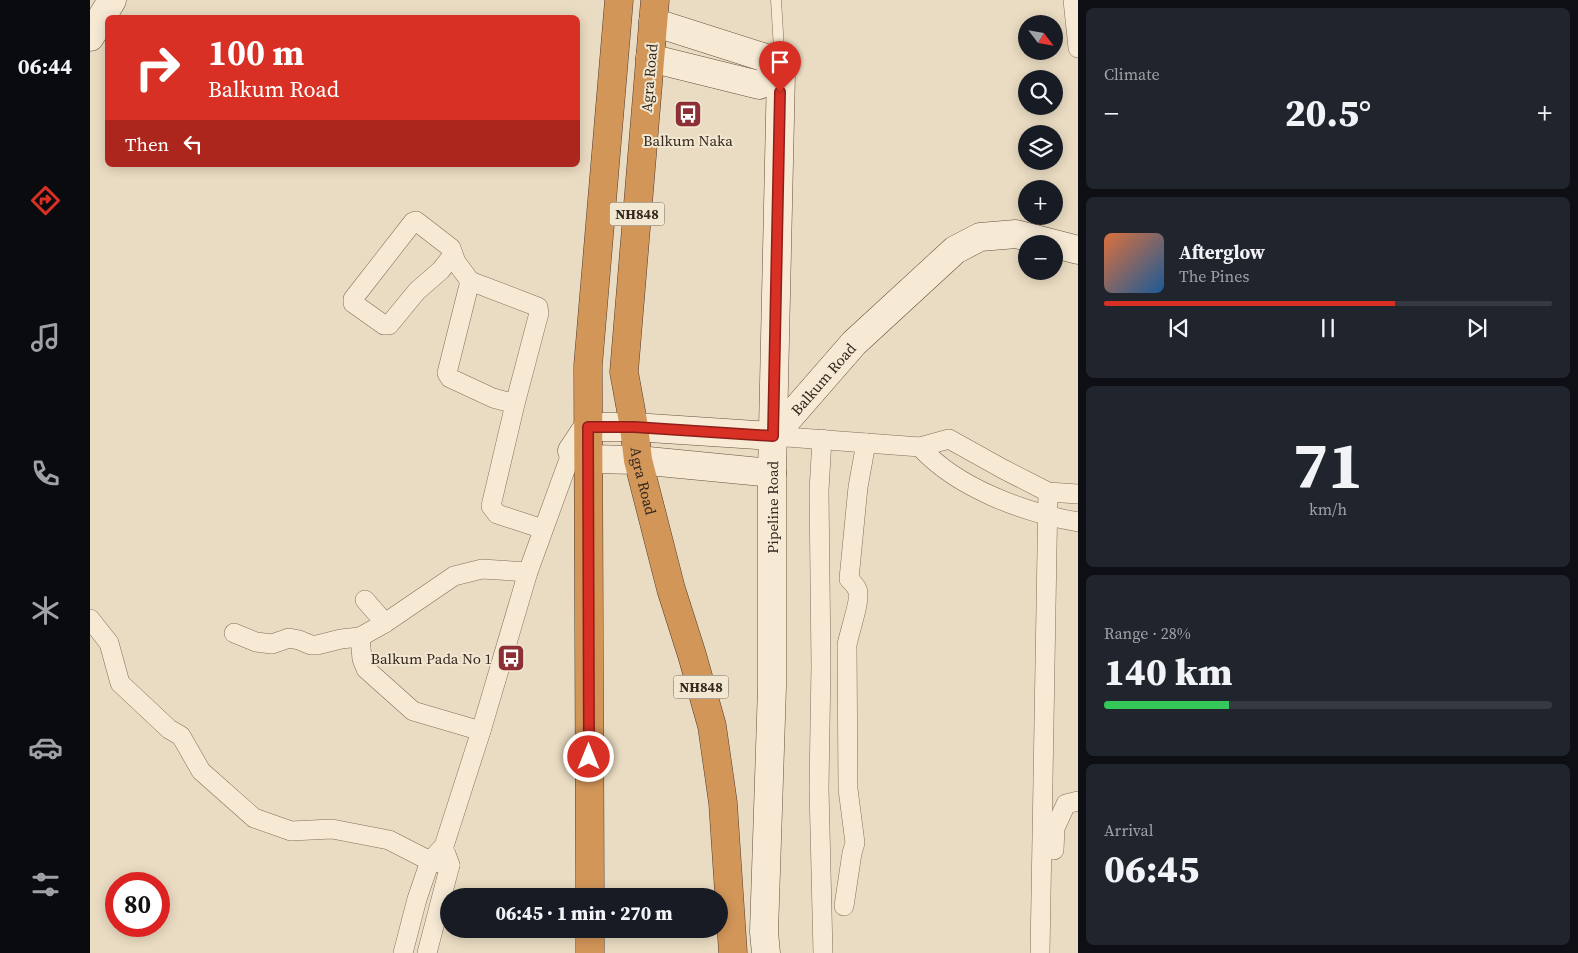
<!DOCTYPE html>
<meta charset="utf-8">
<style>
body{margin:0;font-family:"Source Serif 4",serif;background:#20242c;color:#f1f3f6;height:100vh;display:flex;flex-direction:column;font-size:19px;white-space:nowrap}
*{box-sizing:border-box;margin:0}
p{font-size:16px;color:#9ea1a6}
.icon{flex:none;width:28px;height:28px;fill:none;stroke:currentColor;stroke-width:2;stroke-linecap:round;stroke-linejoin:round}
.map{position:relative;flex:1;overflow:hidden}
.drawer{display:flex;flex-direction:column;gap:8px;padding:8px;background:#0d0f14;width:500px}
.drawer>*{flex:none}
.top-card{position:absolute;left:15px;top:15px;width:475px;height:152px;border-radius:8px;box-shadow:0 2px 12px #0003;background:#d93025;color:#fff;overflow:hidden}
.needle{width:32px;rotate:121deg}
.controls{position:absolute;left:928px;top:15px;display:grid;gap:10px}
.controls a{display:grid;place-items:center;width:45px;height:45px;border-radius:50%;background:#171b24;box-shadow:0 2px 12px #0003;font-size:25px}
.speed{position:absolute;left:15px;top:872px;display:flex;gap:10px;font-size:25px;font-weight:700;text-align:center}
.speed>*{display:grid;place-content:center;width:65px;height:65px;border-radius:50%;background:#171b24;box-shadow:0 2px 12px #0003;line-height:1}
.speed .limit{border:8px solid #d22;background:#fff;color:#111}
.pin{position:absolute;display:grid;place-items:center;width:42px;height:42px;color:#fff;margin:-51px -21px;border-radius:50% 50% 50% 0;rotate:-45deg;box-shadow:0 0 5px #0007}
.pin .icon{rotate:45deg}
.me{position:absolute;width:55px;margin:-28px;rotate:0deg;stroke-linejoin:round;filter:drop-shadow(0 0 4px #0008)}
.turn{display:flex;align-items:center;gap:18px;height:105px;padding:0 20px;font-size:22px}
.turn .icon{width:65px;height:65px;stroke-width:2.5}
.turn b{display:block;font-size:35px;line-height:42px}
.then{display:flex;align-items:center;height:48px;padding:0 20px;background:#0003;gap:10px;font-size:19px}
.big{font-size:38px;font-weight:800;line-height:1.1}
.drawer .widget{flex:1;display:flex;flex-direction:column;justify-content:center;gap:8px;min-width:0;padding:0 18px;border-radius:8px;background:#20242c}
.drawer .dial{align-items:center;gap:0}
.dial b{font-size:65px;line-height:1}
.song{display:flex;align-items:center;gap:15px}
.cover{width:60px;height:60px;border-radius:8px;background:linear-gradient(135deg,hsl(20 70% 55%),hsl(210 70% 35%))}
.played{height:5px;border-radius:2px;background:linear-gradient(90deg,#d93025 65%,#363941 65%)}
.keys{display:flex;justify-content:space-around;direction:ltr}
.heat{display:flex;justify-content:space-between;align-items:center;font-size:28px;direction:ltr}
.charge{height:8px;border-radius:4px;background:linear-gradient(90deg,#34c759 28%,#363941 0)}
.trip{position:absolute;left:350px;top:888px;width:288px;height:50px;border-radius:25px;background:#171b24;box-shadow:0 2px 12px #0003;font-weight:800;line-height:50px;text-align:center}
main{display:flex;flex:1;min-height:0}
.tabs{display:flex;flex-direction:column;width:90px;justify-content:space-around;align-items:center;background:#090b0e;color:#9ea1a6}
.tabs .icon{width:35px;height:35px}
.tabs .active{color:#d93025}
.tabs b{font-size:22px;color:#f1f3f6}
.map>svg:first-child{display:block}
</style>
<main>
<nav class="tabs">
<b>06:44</b>
<svg class="icon active" aria-label="directions" viewBox="0 0 24 24"><path d="M12 3l9 9-9 9-9-9zM9 14v-3h6M13 9l2 2-2 2"/></svg>
<svg class="icon" aria-label="music" viewBox="0 0 24 24"><path d="M9 18V5l10-2v13"/><circle cx="6" cy="18" r="3"/><circle cx="16" cy="16" r="3"/></svg>
<svg class="icon" aria-label="phone" viewBox="0 0 24 24"><path d="M5 4h4l2 5-3 2q2 4 5 5l2-3 5 2v4C11 20 4 13 5 4z"/></svg>
<svg class="icon" aria-label="climate" viewBox="0 0 24 24"><path d="M12 3v18M4 7l16 10M4 17L20 7"/></svg>
<svg class="icon" aria-label="car" viewBox="0 0 24 24"><path d="M5 17H2v-5l4-1 3-4h7l3 4 3 1v5h-3M9 17h6M6 11h13"/><circle cx="7" cy="17" r="2"/><circle cx="17" cy="17" r="2"/></svg>
<svg class="icon" aria-label="filters" viewBox="0 0 24 24"><path d="M4 7h16M4 17h16"/><circle cx="9" cy="7" r="2"/><circle cx="15" cy="17" r="2"/></svg>
</nav>
<div class="map">
<svg width="988" height="953" viewBox="0 0 988 953">
<rect width="100%" height="100%" fill="#eadcc2"/>
<g fill="none" stroke-linecap="round" stroke-linejoin="round">
<g stroke="#826d5b" stroke-width="11">
<path id="lane" d="M686,0L690,65"/>
</g>
<g stroke="#826d5b" stroke-width="20">
<g id="street">
<path d="M983,0L988,48"/>
<path d="M362,256L351,270L327,291L299,325H294L263,303V299L323,222L326,221L361,248L366,262L380,281"/>
<path d="M425,404L403,398L360,378L357,373L380,281L448,307L449,313L425,404L401,506L407,514L453,529"/>
<path d="M683,436L830,447L859,439L913,469L958,492L988,494"/>
<path d="M732,439L729,491L731,665L729,788L733,953"/>
<path d="M830,447C867,488 935,513 988,522"/>
<path d="M275,600L295,623"/>
<path d="M0,619L19,643L30,683L79,729L91,736L111,771L164,818L201,831L242,829L299,840L340,861L360,865"/>
<path d="M144,633L166,642L182,644L199,638L209,640L221,645H227L251,639L270,637"/>
<path d="M391,731L323,711L276,669L272,659L270,637L295,623L364,576L392,569L438,572"/>
<path d="M964,850L965,828L976,804L988,801"/>
<path d="M754,906L762,853L765,843L758,789L757,645C759,633 772,597 767,589C765,585 762,582 759,579L768,487L776,443"/>
<path d="M313,953L327,899L340,861L354,846L391,731L438,572L482,451"/>
<path d="M337,953L360,865L356,854"/>
<path d="M950,953L958,492"/>
</g>
</g>
<g stroke="#644f3e" stroke-width="29">
<g id="secondary">
<path d="M563,22L676,58L691,73"/>
<path d="M0,37L22,0"/>
<path d="M560,58L669,85L691,73"/>
<path id="s1" d="M683,436L764,343L865,250L890,237L926,234L988,250"/>
<path d="M682,473L548,460L498,459L482,451L498,427H544L683,436"/>
<path id="s2" d="M676,953L674,932L682,687V473L691,73"/>
</g>
</g>
<g stroke="#503c2f" stroke-width="29">
<g id="highway">
<path id="s3" d="M565,0L534,372L544,427L548,460L581,589L602,655L622,726L633,803L643,953"/>
<path d="M500,896L498,366L529,0"/>
<path d="M500,929V953"/>
</g>
</g>
<use href="#lane" stroke="#f6ead5" stroke-width="10"/>
<use href="#street" stroke="#f6ead5" stroke-width="19"/>
<use href="#secondary" stroke="#f6ead5" stroke-width="28"/>
<use href="#highway" stroke="#d39659" stroke-width="28"/>
</g>
<g fill="none" stroke-linecap="round" stroke-linejoin="round">
<g stroke="#8d1f18" stroke-width="12">
<path id="route" d="M499,757L498,427H544L683,436L690,92"/>
</g>
<use href="#route" stroke="#d93025" stroke-width="9"/>
</g>
<defs>
<g id="bus-square" transform="scale(1.4375)"><rect x="-9" y="-9" width="18" height="18" rx="4" fill="#8c3036" stroke="#f2e7d1"/><path d="M-5-6H5V4H4V6H2V4H-2V6H-4V4H-5ZM-3.5-4V0h7V-4ZM-3.5 1.2v1.5H-2V1.2ZM2 1.2v1.5H3.5V1.2Z" fill="#fff"/></g>
</defs>
<g fill-rule="evenodd">
<use href="#bus-square" x="598" y="114"/>
<use href="#bus-square" x="421" y="658"/>
</g>
<g text-anchor="middle" dominant-baseline="central" stroke-width="4" stroke-linejoin="round" paint-order="stroke">
<g fill="#f2e7d1" stroke="#6c6154" stroke-width="1">
<rect x="519.5" y="202.5" width="55" height="23" rx="4"/>
<rect x="583.5" y="675.5" width="55" height="23" rx="4"/>
</g>
<g font-size="14" font-weight="bold" fill="#33271e">
<text x="547" y="214">NH848</text>
<text x="611" y="687">NH848</text>
</g>
<g font-size="15" fill="#33271e" stroke="#f2e7d1">
<text transform="translate(559 78) rotate(-85)">Agra Road</text>
<text stroke="none"><textPath href="#s1" startOffset="76">Balkum Road</textPath></text>
<text stroke="none"><textPath href="#s3" startOffset="484">Agra Road</textPath></text>
<text stroke="none"><textPath href="#s2" startOffset="446">Pipeline Road</textPath></text>
</g>
<g font-size="15" fill="#33271e" stroke="#f2e7d1">
<text x="598" y="140">Balkum Naka</text>
<text x="402" y="658" text-anchor="end">Balkum Pada No 1</text>
</g>
</g>
</svg>
<div class="controls">
<a><svg class="needle" viewBox="-14 -14 28 28"><path d="M0-13l5 13h-10z" fill="#e53935"/><path d="M0 13l5-13h-10z" fill="#9ea1a6"/></svg></a>
<a><svg class="icon" aria-label="search" viewBox="0 0 24 24"><circle cx="10" cy="10" r="6"/><path d="M15 15l6 6"/></svg></a>
<a><svg class="icon" aria-label="layers" viewBox="0 0 24 24"><path d="M12 4l9 5-9 5-9-5zM3 14l9 5 9-5"/></svg></a>
<a>+</a>
<a>−</a>
</div>
<div class="speed"><div class="limit">80</div></div>
<div class="pin" style="left:690px;top:92px;background:#d93025"><svg class="icon" aria-label="arrive" viewBox="0 0 24 24"><path d="M6 21V4h12l-3 4 3 4H6"/></svg></div>
<svg class="me" style="left:499px;top:757px" viewBox="-20 -20 40 40"><circle r="17" fill="#d93025" stroke="#fff" stroke-width="3"/><path d="M0-11L8 9 0 5-8 9z" fill="#fff"/></svg>
<div class="trip">06:45 · 1 min · 270 m</div>
<div class="top-card">
<div class="turn"><svg class="icon" aria-label="right" viewBox="0 0 24 24"><path d="M7 20v-9h11M14 6l5 5-5 5"/></svg><div><b>100 m</b>Balkum Road</div></div>
<div class="then">Then<svg class="icon" aria-label="left" viewBox="0 0 24 24"><path d="M17 20v-9H6M10 6l-5 5 5 5"/></svg></div>
</div>
</div>
<section class="drawer">
<div class="widget"><p>Climate</p>
<div class="heat"><a>−</a><b class="big">20.5°</b><a>+</a></div>
</div>
<div class="widget">
<div class="song"><i class="cover"></i><div><b>Afterglow</b><p>The Pines</p></div></div>
<div class="played"></div>
<div class="keys"><svg class="icon" aria-label="previous" viewBox="0 0 24 24"><path d="M18 5L8 12l10 7zM5 5v14"/></svg><svg class="icon" aria-label="pause" viewBox="0 0 24 24"><path d="M8 5v14M16 5v14"/></svg><svg class="icon" aria-label="next" viewBox="0 0 24 24"><path d="M6 5l10 7-10 7zM19 5v14"/></svg></div>
</div>
<div class="widget dial"><b>71</b><p>km/h</p></div>
<div class="widget"><p>Range · 28%</p><b class="big">140 km</b><div class="charge"></div></div>
<div class="widget"><p>Arrival</p><b class="big">06:45</b></div>
</section>
</main>
